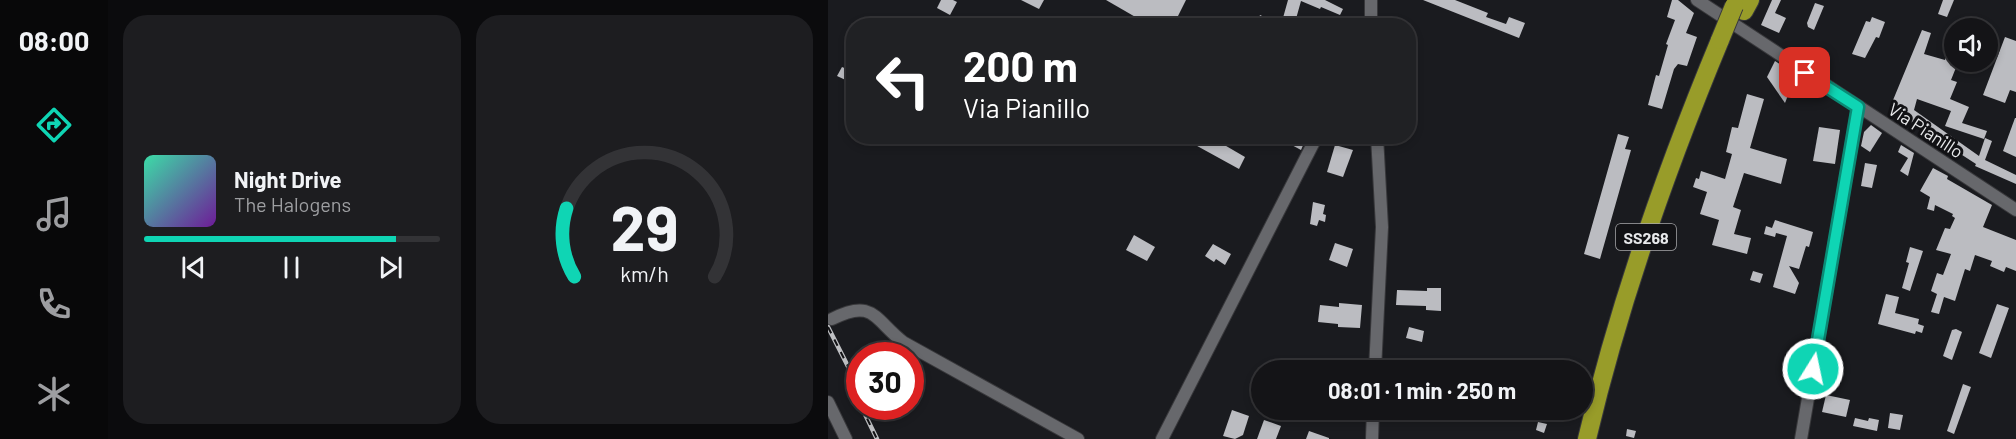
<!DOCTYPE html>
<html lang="it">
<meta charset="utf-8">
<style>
body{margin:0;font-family:Barlow,sans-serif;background:#1d1d20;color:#f1f3f6;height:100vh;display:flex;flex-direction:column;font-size:22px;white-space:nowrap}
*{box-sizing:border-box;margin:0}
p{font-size:20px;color:#9d9ea1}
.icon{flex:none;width:33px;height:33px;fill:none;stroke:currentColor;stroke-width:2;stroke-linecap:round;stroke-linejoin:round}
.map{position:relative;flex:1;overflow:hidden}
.side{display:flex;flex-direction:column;gap:15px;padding:15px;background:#0b0b0d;width:720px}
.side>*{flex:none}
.top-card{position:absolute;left:18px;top:18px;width:570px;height:126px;border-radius:24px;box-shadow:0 3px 9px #0003,0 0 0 2px #333336;background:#202124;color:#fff;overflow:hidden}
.controls{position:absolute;left:1116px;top:18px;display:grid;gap:12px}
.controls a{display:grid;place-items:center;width:54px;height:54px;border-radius:50%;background:#141417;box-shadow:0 3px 9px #0003,0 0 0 2px #333336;font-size:30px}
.speed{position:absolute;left:18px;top:342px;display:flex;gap:12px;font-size:30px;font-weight:700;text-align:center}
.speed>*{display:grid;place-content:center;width:78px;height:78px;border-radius:50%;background:#141417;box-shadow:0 3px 9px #0003,0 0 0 2px #333336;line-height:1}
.speed .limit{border:9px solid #d22;background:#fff;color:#111}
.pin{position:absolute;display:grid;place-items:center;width:51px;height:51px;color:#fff;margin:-26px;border-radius:12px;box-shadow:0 3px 9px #0006}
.me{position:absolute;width:66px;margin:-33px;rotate:10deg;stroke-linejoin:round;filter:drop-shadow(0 0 4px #0008)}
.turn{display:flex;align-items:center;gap:21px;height:126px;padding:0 18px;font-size:27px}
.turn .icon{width:78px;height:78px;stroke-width:2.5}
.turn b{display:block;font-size:42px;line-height:51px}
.side .tile{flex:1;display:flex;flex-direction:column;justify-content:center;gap:9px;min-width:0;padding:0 21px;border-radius:24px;background:#1d1d20}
.side .dial{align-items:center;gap:0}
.dial svg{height:156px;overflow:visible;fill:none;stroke:#333336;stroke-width:7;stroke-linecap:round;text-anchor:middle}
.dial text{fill:#f1f3f6;stroke:none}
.song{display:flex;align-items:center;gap:18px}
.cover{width:72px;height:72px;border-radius:9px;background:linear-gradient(135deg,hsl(160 70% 55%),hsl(280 70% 35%))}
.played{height:6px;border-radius:3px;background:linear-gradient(90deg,#0fd5b4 85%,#333336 85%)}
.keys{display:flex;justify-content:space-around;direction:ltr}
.side .tiles{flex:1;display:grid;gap:15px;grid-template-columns:repeat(2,1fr)}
.trip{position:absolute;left:423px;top:360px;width:342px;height:60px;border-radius:30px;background:#141417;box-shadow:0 3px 9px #0003,0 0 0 2px #333336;font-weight:700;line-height:60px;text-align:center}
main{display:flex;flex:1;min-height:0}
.tab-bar{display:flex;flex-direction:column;width:108px;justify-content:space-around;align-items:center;background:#080809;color:#9d9ea1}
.tab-bar .icon{width:42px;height:42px}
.tab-bar .current{color:#0fd5b4}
.tab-bar b{font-size:27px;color:#f1f3f6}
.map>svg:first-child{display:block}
</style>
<main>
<nav class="tab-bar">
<b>08:00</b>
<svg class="icon current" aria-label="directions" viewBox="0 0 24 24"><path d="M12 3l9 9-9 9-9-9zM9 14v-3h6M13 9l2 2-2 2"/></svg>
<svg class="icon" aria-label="music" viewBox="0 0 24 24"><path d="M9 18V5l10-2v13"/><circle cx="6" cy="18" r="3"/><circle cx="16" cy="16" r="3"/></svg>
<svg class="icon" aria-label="phone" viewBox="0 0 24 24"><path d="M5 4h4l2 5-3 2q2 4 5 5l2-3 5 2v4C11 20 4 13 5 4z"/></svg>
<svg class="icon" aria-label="climate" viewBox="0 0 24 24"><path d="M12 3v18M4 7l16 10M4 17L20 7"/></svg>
</nav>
<section class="side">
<div class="tiles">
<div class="tile">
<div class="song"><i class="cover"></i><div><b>Night Drive</b><p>The Halogens</p></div></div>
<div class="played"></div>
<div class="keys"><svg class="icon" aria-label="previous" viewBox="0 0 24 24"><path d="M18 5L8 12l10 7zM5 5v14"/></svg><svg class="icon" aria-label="pause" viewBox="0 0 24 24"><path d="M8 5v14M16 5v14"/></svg><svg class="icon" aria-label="next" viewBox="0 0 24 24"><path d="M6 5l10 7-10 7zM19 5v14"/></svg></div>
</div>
<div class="tile dial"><svg viewBox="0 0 100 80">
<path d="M14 69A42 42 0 1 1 86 69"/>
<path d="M14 69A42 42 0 0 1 10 34" stroke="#0fd5b4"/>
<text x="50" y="56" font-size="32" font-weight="700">29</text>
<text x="50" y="72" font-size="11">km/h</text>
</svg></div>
</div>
</section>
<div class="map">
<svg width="1188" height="439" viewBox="0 0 1188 439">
<rect width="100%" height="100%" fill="#1a1b1f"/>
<g fill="#bbbcc1">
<path d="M113,0H125L129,2L122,15L109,8Z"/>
<path d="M193,0H216L211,9Z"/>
<path d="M278,0H358L345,26H323Z"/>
<path d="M460,0H497L515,9L512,15L493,7L492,9L473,1L466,26H434L429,23L432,15L453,25Z"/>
<path d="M595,0H627L660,13L658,17L678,24L681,17L697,23L691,38Z"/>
<path d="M844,0H850L866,13L858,33L869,37L859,66L850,64L846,69L834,109L820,105L828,75L831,76L840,45L838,44L847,20L839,17Z"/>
<path d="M944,0H953L947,13L958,18L951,33L933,25Z"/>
<path d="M1115,0H1126L1119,17L1110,14Z"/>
<path d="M987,3L996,6L986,30L980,27L979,23Z"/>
<path d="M1044,17L1057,22L1051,38L1048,37L1037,58L1024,54L1038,21L1042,22Z"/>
<path d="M1094,30L1103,33L1096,54L1117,60L1121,49L1126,51V64L1129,65L1123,80L1129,82L1122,99L1141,107L1134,123L1159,131L1156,139L1117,126L1123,111L1089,99L1086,110L1151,156L1157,138L1164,141L1157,160L1188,175V184L1147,166L1148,164L1074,116L1076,110L1063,105Z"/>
<path d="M1177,37L1188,41V92L1182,90L1177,103L1155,95Z"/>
<path d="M947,61L968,75L957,103L939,77Z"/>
<path d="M14,67L26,72L24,83L9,76Z"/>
<path d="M919,94L936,99L922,148L959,159L953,184L916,173L905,207L913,210L906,234L923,238L919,254L884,245L891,220L872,214L879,192L865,187L868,178L871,179L873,171L897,179L904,154L898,152L904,127L910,128Z"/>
<path d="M1187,118H1188V157L1175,151Z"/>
<path d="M1043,125L1054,133L1042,152L1033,146L1036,132Z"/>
<path d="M991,127L1012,130L1007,164L985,161Z"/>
<path d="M790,134L801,137L797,149L803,150L772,259L756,254Z"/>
<path d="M351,136H381L417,157L411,169Z"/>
<path d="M447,136H479L473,150Z"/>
<path d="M507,145L525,150L515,177L499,172Z"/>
<path d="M1073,145L1086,153L1080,176L1072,171L1080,158L1070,152Z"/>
<path d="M1037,163L1049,165L1044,188L1033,186Z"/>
<path d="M1105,168L1120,176L1119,179L1164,205L1155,227L1188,240V271L1178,267L1176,272L1162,266L1164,261L1147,255L1142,271L1137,269L1127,301L1116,297L1111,314L1103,312L1109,294L1103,291L1109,273L1115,275L1123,254L1108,250L1117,228L1122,229L1127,218L1124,216L1125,214L1107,205L1106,211L1099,209L1102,197L1092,191Z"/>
<path d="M485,202L497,205L495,214L498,215L497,222L491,220L489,226L482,224Z"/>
<path d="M947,220L985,232L981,247L978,246L971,269L961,266L971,283L967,294L945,287L959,236L948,233L947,237L936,234L938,226L944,228Z"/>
<path d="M306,235L327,247L319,261L298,250Z"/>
<path d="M507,243L525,249L519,267L501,260Z"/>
<path d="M385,244L403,254L397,265L388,259L386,262L377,256Z"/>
<path d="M1082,247L1095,251L1082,291L1074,288L1081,263L1078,262Z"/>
<path d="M925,271L935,274L932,283L922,280Z"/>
<path d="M599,288H613V311L598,310V306L568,305L569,290L599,291Z"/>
<path d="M1058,294L1071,297L1067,313L1091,319L1090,324L1096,326L1094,333L1088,331L1087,334L1050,324Z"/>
<path d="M511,303L534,305L532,328L510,327V324L490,322L492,305L511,307Z"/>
<path d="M1169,304L1181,308L1163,358L1151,353Z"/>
<path d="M581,327L596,331L594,342L578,338Z"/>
<path d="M1128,329L1134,332L1124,360L1115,356L1124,330Z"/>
<path d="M497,359L511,363L509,370L494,369Z"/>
<path d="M605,360L616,363L615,370H601Z"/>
<path d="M1135,384L1143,387L1126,434L1119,431Z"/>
<path d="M998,395L1022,400L1018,417L994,412Z"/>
<path d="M404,410L421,416L415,435L407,439L395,436Z"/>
<path d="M1062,413L1075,415L1072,430L1060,428Z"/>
<path d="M1027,418L1040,421L1041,418L1051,420L1049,431L1025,426Z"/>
<path d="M436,420L453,426L448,439H429Z"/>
<path d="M710,422L719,424L716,433L708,430Z"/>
<path d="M799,429L808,431L806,438L798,436Z"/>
<path d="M481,431L501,438V439H478Z"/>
</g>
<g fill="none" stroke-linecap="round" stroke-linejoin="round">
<g stroke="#38383b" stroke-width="14">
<g id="minor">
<path d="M543,0V26"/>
<path d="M869,0L1188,210"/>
<path d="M4,319C45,298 46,319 75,342L250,439"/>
<path d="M547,370L554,227L549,136"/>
<path d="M0,402L18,439"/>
<path d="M334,439L489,136"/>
<path d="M544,439L545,410"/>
<path d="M973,439L1030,107"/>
</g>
</g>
<g stroke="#38383b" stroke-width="20">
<g id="highway">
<path d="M916,11L922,0"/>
<path d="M759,439C791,303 838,170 892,40"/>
</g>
</g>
<use href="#minor" stroke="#67686c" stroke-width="12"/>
<use href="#highway" stroke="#989c29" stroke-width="18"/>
<g stroke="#bfc0c3" stroke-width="4.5">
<g id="rail">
<path d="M0,327L32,390"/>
<path d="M21,383L32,404"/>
<path d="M33,406L49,439"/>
</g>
</g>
<use href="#rail" stroke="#121215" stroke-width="2" stroke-dasharray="7" stroke-linecap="butt"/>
<g stroke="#38383b" stroke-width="20" stroke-linecap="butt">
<path id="highway-bridge" d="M892,40L906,6"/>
</g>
<use href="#highway-bridge" stroke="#989c29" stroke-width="18"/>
</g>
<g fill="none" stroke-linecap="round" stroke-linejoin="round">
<g stroke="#0a8a75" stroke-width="15">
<path id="route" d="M977,73L1030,107L985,369"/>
</g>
<use href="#route" stroke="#0fd5b4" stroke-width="10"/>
</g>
<g text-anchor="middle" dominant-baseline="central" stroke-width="6" stroke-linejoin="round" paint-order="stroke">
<rect fill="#121215" stroke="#a8a8ab" stroke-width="1.5" x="788" y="224" width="60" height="26" rx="4.5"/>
<g font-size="16" font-weight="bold" fill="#e8e9eb">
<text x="818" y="237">SS268</text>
</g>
<g font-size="18" fill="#e8e9eb" stroke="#121215">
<text transform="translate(1098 130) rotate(33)">Via Pianillo</text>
</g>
</g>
</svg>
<div class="controls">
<a><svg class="icon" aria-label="sound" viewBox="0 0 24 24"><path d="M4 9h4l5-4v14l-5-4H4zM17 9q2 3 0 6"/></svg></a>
</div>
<div class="speed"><div class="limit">30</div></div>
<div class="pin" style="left:977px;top:73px;background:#d93025"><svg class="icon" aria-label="arrive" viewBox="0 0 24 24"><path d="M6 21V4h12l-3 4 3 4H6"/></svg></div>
<svg class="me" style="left:985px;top:369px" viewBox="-20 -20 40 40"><circle r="17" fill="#0fd5b4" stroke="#fff" stroke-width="3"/><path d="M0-11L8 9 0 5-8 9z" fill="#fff"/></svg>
<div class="trip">08:01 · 1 min · 250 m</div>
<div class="top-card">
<div class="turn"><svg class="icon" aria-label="left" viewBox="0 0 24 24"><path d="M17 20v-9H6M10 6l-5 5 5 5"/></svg><div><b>200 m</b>Via Pianillo</div></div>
</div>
</div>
</main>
